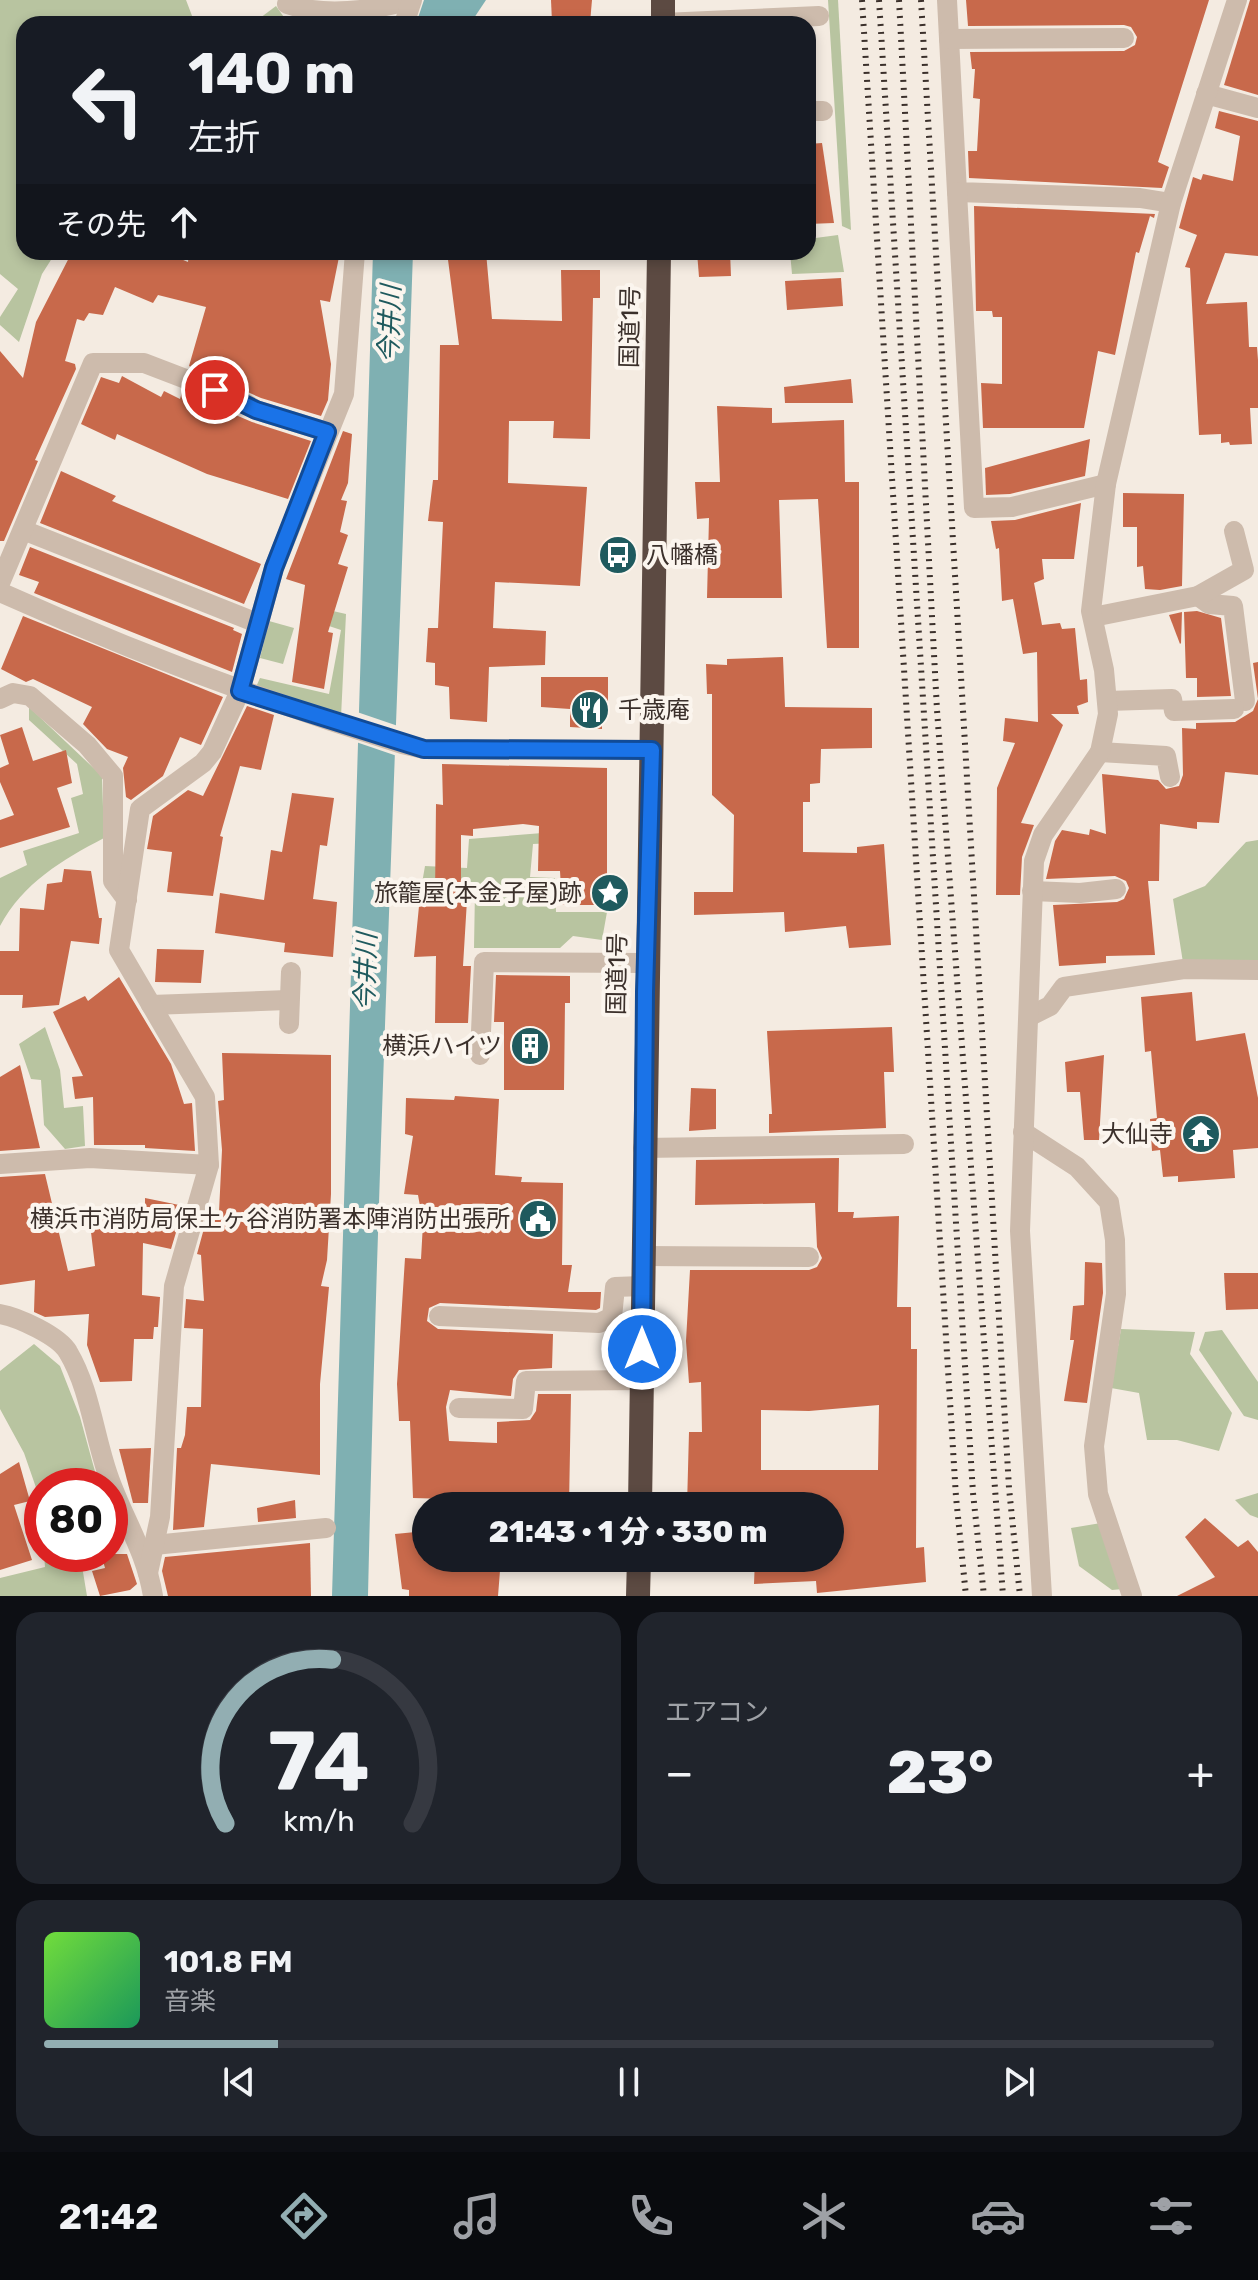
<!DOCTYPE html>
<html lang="ja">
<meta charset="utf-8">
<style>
body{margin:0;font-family:Rubik,"Noto Sans JP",sans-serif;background:#20242c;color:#f1f3f6;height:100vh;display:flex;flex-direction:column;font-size:30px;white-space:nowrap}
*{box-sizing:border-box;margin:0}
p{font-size:26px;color:#9ea1a6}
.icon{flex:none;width:44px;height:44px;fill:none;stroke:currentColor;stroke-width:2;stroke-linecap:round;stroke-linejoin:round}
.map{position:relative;height:1596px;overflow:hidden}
.side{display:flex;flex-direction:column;gap:16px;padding:16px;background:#0d0f14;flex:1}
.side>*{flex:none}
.top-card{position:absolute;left:16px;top:16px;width:800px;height:244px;border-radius:24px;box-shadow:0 4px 12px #0003;background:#171b24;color:#f1f3f6;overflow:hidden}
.speed{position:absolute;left:24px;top:1468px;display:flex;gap:16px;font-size:40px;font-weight:700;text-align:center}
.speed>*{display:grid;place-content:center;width:104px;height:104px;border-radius:50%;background:#171b24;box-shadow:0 4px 12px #0003;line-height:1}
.speed .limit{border:12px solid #d22;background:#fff;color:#111}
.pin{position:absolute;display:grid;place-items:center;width:68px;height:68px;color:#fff;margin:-34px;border:4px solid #fff;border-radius:50%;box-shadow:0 2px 8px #0007}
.me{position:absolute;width:88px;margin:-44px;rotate:0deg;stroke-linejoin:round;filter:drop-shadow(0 0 6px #0008)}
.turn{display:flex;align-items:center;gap:28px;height:168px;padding:0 40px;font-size:36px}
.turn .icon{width:104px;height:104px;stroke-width:2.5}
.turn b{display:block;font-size:56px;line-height:68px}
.then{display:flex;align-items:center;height:76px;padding:0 40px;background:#0003;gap:16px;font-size:30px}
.big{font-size:60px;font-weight:800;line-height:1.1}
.side .card{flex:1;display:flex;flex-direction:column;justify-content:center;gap:12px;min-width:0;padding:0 28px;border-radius:24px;background:#20242c}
.side .dial{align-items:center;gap:0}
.dial svg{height:208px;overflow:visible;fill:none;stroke:#363941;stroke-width:7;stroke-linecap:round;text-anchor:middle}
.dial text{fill:#f1f3f6;stroke:none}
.song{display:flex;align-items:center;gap:24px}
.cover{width:96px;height:96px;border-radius:12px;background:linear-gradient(135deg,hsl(100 70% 55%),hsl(150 70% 35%))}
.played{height:8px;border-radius:4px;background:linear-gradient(90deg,#92aeb2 20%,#363941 20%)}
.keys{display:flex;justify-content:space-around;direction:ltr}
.heat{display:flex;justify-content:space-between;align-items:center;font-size:44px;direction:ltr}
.side .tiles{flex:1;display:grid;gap:16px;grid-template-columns:1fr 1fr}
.card:last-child{grid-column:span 2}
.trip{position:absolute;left:412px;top:1492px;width:432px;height:80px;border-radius:40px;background:#171b24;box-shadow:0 4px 12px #0003;font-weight:800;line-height:80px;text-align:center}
.tabs{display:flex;height:128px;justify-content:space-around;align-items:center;background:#090b0e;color:#9ea1a6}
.tabs .icon{width:56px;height:56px}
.tabs .current{color:#92aeb2}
.tabs b{font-size:36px;color:#f1f3f6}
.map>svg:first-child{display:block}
</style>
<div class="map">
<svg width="1258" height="1596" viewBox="0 0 1258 1596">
<rect width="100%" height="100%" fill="#f4ebe1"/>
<g fill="#b8c4a0">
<path d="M0,0H186L194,21L190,24H24V252H56L42,274L19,342L0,325V317L18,289L0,274Z"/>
<path d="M828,0H838L851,230L842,226Z"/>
<path d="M276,6L286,20L282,24H252Z"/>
<path d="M838,235L844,272L792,274L790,252H808V239Z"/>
<path d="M311,606L346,614L341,717L256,687L260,678L329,694L341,630L308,619Z"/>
<path d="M269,621L294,628L283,664L260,658Z"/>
<path d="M29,707L102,776L104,838C62,860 23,883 0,926V878L27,865L23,851L79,833L71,798L83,794L77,764L29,720Z"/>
<path d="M555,832L554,843L533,844L530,877L555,878L556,912H607L602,940L573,936L560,948H474L475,890L421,889L425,866L467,868L469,839Z"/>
<path d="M1258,840V970L1184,969L1173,899L1205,886L1246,842Z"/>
<path d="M45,1027L60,1070L64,1108L83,1106L85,1146L65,1149L44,1125L41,1080L31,1079L19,1044Z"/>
<path d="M1121,1329L1195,1332L1190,1354L1232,1413L1219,1451L1177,1440H1147L1139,1393L1111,1388Z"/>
<path d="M1222,1330L1258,1382V1420L1244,1416L1199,1350L1205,1332Z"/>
<path d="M34,1344L60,1366L80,1417L99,1486H42V1541L40,1527L28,1530L26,1511L41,1502L24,1453L0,1409V1371Z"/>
<path d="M1258,1493V1518L1250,1515L1235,1500Z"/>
<path d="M1101,1523L1123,1589L1112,1590L1079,1566L1071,1528Z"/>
<path d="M44,1554H91L94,1562L82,1566L87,1596H0V1578L45,1567Z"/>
</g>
<g fill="#7fb0b2">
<path d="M424,0H486L470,24H416Z"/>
<path d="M373,252H413C398,700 378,1148 368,1596H332Z"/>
</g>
<path fill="#f4ebe1" d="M357,712L401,727L400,757L356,742Z"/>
<g fill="#c8694b" fill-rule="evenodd">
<path d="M551,0H592L590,23L552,22Z"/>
<path d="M966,0H1209L1158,162L1169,167L1162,188L969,178L968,151H977L980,99L973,98L975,69H972L970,52L1124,51L1135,45L1137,37L1131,27L1124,25L968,26Z"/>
<path d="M1250,0H1258V95L1224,85Z"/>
<path d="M1219,111L1258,121V256L1225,253L1206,304L1247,302L1249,347H1257L1258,360V408H1250L1252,444L1230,445L1229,442L1221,443V434L1199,435L1190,268L1185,267L1197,235L1179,228L1193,177L1201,180L1203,174L1233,181L1240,136L1215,128Z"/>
<path d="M822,143L834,223L808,224V144Z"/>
<path d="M974,206L1155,214L1154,218L1150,216L1139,253L1136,252L1115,355L1098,351L1084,428H983L981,383L1002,384V317H993L992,311H976Z"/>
<path d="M72,252H164L188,262L189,252H340L330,302L320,300L331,364L328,400L321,416L261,398L189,366L206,307L158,295L153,303L115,287L103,315L89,313L84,321L77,319L65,361L75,364L76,369L35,460L38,461L4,541H0V351L23,378L36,322Z"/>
<path d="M447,252H486L492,319L562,321L561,270H600V298H593L590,439L553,438L554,421H509L508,483L587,487L580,586L495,582L493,628L546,631L545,665L489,667L487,722L450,719L449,687L435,685V663L426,662L428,628H438L443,522L428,521L433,480H438L440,345H459Z"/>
<path d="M697,252H730L731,276L699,277Z"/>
<path d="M841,278L843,306L787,310L785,281Z"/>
<path d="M122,376L161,397L164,391L180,399L182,392L252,422L311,441L288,499L207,474L117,434L115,440L81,424L101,377L119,383Z"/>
<path d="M851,379L853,403H785L784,387Z"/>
<path d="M717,406L772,408V423L844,420L845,482H859V648H827L818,499L779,500L782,598H707L709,518L697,519L695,482H720Z"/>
<path d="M343,431L352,434L348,483L341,500L347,501L340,532L348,535L338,564L348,567L328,632L333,633L324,689L292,682L305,585L286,579Z"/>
<path d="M1090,439L1085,476L1010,494L986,495L985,468Z"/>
<path d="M61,471L116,496L112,501L261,564L244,604L40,523Z"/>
<path d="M1123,493L1184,494L1182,586L1160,590L1145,589L1143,566L1137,567V527H1123Z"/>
<path d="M1081,503L1074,559H1042L1044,579L1034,583L1042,625L1060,623L1062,629L1075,628L1080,680L1087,679L1088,702L1077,706L1079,714H1051L1063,725L1021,823L1034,825L1022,857L1020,895H996L997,788L1015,743L1003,741L1005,718L1038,722L1037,652L1023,654L1013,599L1002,601L999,548L996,549L991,521L1015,520Z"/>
<path d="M30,547L234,628L233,630L242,634L232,672L34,593L39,582L19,575Z"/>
<path d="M1197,611L1221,618L1231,696L1197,697V678H1186L1184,612Z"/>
<path d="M1182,612L1181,643L1180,644L1169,615Z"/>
<path d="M23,616L223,697L201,745L180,737L163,776L131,800L126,797L123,768L128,757L107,749L83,724L92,707L33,679L26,682L1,669Z"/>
<path d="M783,657L785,707L872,708V748L821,749L820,783L810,784V802H803V852L857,853V847L884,844L891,945L849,948L846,926L785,932L784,912L694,915V892H733L734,815L712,795V694H707L706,664L727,665V659Z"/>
<path d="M1258,662V775L1225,772L1219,823L1197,822V829L1160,824L1159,881H1148L1155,955L1106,956V963L1059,966L1053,905L1117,902L1124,899L1129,888L1126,881L1115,876L1046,879L1055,841L1062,830L1089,835L1090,829L1106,834L1102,774L1158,780L1166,789L1179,786L1183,775L1182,728L1196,729V723L1235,722L1253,711L1258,699L1253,663Z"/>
<path d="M541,677H608V712H602V729L570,727V709L541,707Z"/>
<path d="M247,706L274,715L261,770L240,766L220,836L223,837L213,896L167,892L172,852L147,849L153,816L188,790L203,796Z"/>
<path d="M22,727L33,761L66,750L72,783L57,788L70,827L0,848V820L14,815L0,782V768L9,764L0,735Z"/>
<path d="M442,764L607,768V905H562L560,871H538L539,826L523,824L473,829V836L461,835V899L467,900L463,966H471L468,1023H435L436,956L414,957L420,896L435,897L436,804L443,805Z"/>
<path d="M292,793L334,798L327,846L320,845L313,899L337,902L333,957L284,952L285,943L215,933L220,893L264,900L271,850L282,852Z"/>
<path d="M64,869L91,871L99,918H102L99,944L71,941L59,1005L22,1008L23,995H0V951H19L20,908L44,910L47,884L62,882Z"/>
<path d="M157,949L204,950L201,983L155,982Z"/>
<path d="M496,975L570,976V1003H565L564,1090H504V1022H494Z"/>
<path d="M119,977L171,1064L184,1104L192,1103L195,1151L145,1148V1145H94L93,1097L75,1099L72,1077L83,1076L53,1012L85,996L88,1001Z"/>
<path d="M1192,992L1196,1041L1245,1033L1258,1098V1148L1233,1150L1235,1178L1178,1182V1176L1163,1177L1160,1150L1152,1151L1150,1119L1157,1118L1151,1051L1145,1052L1141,997Z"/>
<path d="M892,1027L894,1072H884L886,1128L769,1133V1114H772L767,1031Z"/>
<path d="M222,1053L331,1055V1194L327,1260L321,1286L329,1287L320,1384V1475L211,1464L204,1527L173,1530L177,1448H181L185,1435L187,1407H201L203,1329L184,1328L186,1299L204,1301L201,1255L197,1254L209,1210L219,1212L222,1150L218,1101L224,1100Z"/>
<path d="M1104,1055L1099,1140H1084L1080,1092H1067L1065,1062Z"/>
<path d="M20,1065L40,1148L0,1151V1077Z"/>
<path d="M691,1088L716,1089V1129L689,1131Z"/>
<path d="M455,1096L499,1099L495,1175L522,1177L521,1182L563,1183L562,1265H572L568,1292H601L600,1308L596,1310L440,1303L429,1308L427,1321L438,1329L553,1334L552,1368L519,1370L513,1379L511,1396L450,1390L446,1407L449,1441L497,1443V1422L530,1420L536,1411L538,1394H571L569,1506H484V1500L413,1498L410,1421H399L397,1384L405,1258L421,1259L423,1223L418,1195L404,1194L413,1136L405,1134L406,1098L454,1100Z"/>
<path d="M839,1158L838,1212H854L853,1218L899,1216L897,1307H911V1349H917L916,1548L924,1547L926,1582L817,1593L816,1581L754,1584L755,1558H830V1506H687L689,1432H702L701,1382L689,1383L686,1341L690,1270H809L817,1267L822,1258L817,1247L815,1203L695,1205L696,1160ZM879,1405L878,1470H761V1410L809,1411Z"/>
<path d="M45,1174L68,1271L95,1266L88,1207L145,1211V1198L184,1206L171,1249L143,1243L142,1295L160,1297L158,1327H154L153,1339H134L132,1381L100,1382L87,1345L89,1314L45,1317L34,1312L35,1280L0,1285V1177Z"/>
<path d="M1085,1262L1102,1263L1103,1293L1087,1403L1064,1401L1074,1340H1070L1073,1306L1084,1305Z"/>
<path d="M1224,1273H1258V1309L1226,1310Z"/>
<path d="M151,1448L148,1503H133L119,1449Z"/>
<path d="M19,1462L30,1501L14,1505L32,1560L0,1570V1474Z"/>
<path d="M295,1500L296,1518L258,1522L257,1508Z"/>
<path d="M1205,1518L1238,1547L1248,1540L1258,1552V1596H1177L1215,1577L1185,1537Z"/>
<path d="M426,1531V1558H501L498,1596H409V1590L402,1589L395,1534Z"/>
<path d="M310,1543L311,1596H168L162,1571L165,1557Z"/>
<path d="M101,1554H127L137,1584L130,1590L100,1596L92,1571L105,1568Z"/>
</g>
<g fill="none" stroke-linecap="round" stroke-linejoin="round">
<g stroke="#cdbbac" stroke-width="20">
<path d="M947,0L957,192L1140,198L1171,203"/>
<path d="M287,4C322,17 374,11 409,0"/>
<path d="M663,23L819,16"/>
<path d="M404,24L412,0"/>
<path d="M949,39L1124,38"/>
<path d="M1206,94L1258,108"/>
<path d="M808,111H823"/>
<path d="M957,192L974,508L1012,507L1106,484"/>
<path d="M23,530L260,624"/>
<path d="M0,583L93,363H144L238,399L256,410L327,432"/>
<path d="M0,592C131,651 264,701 402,744L424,749L652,750"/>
<path d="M1198,596L1209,604L1233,606L1245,701"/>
<path d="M1093,617L1198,596L1244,570L1234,531"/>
<path d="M0,699L13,693L30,696L87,745L113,776V881L127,900"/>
<path d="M1107,701L1172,699L1174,711L1234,709"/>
<path d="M1100,752L1166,756L1170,777"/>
<path d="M1032,891L1080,893L1116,889"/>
<path d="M151,1005L288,1000"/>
<path d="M1030,1016L1050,1006L1064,987L1184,969L1258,970"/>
<path d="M289,1024L291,972"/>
<path d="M480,1055L484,962L645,963"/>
<path d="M1023,1132L1077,1167L1109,1202L1115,1240L1116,1294L1094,1446L1098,1494L1132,1596"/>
<path d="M643,1148L904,1144"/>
<path d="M0,1164L90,1158L209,1165"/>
<path d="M643,1256L809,1257"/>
<path d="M0,1314C18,1317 59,1336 68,1352C90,1389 94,1435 108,1475C123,1519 145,1548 153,1596"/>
<path d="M439,1316L599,1323L612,1317L615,1287L642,1286"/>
<path d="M459,1408L523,1409L526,1381L642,1380"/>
<path d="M154,1545L326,1528"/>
<path d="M148,1573L160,1517L174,1286L209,1165L205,1097L119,950L140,809L203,763L212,752L240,691L274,568L344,394L355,252"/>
<path d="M1042,1596L1020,1231L1034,861L1043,835L1100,752L1108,714L1104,670L1091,611L1106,484L1171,203L1237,0"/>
</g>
<g stroke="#5c4a42" stroke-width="24">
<path d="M663,24V0"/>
<path d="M640,1506L659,252"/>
<path d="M638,1596L639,1558"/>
</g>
<g stroke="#3b302b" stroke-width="6" stroke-dasharray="2 6" stroke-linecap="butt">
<path d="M862,0L956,1497L966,1596"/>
<path d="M879,0L973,1493L984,1596"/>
<path d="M899,0L937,710L1003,1596"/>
<path d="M921,0L1009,1488L1020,1596"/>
</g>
</g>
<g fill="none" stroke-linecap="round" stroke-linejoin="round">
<g stroke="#114b97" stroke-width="20">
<path id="route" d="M215,390L256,410L327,432L274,568L240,691L424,749L652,750L645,992L642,1349"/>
</g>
<use href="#route" stroke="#1a73e8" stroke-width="14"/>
</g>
<defs>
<g id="bus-disc" transform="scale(2)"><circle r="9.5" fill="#1f5a5e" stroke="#fbf5ee"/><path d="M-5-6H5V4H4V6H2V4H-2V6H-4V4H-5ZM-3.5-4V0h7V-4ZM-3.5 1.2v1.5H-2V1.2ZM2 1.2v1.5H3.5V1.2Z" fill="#fff"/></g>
<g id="restaurant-disc" transform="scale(2)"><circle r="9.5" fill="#1f5a5e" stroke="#fbf5ee"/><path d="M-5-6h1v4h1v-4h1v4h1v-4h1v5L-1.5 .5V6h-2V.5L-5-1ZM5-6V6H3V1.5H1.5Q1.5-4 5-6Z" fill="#fff"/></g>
<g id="sight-disc" transform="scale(2)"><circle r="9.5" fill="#1f5a5e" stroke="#fbf5ee"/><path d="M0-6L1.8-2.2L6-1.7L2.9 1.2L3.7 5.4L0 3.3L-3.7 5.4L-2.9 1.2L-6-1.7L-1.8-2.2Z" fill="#fff"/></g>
<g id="building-disc" transform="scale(2)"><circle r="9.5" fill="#1f5a5e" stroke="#fbf5ee"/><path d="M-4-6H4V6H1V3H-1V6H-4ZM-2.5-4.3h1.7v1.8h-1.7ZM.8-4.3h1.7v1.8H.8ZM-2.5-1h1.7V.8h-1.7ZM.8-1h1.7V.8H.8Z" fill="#fff"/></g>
<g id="temple-disc" transform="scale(2)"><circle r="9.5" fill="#1f5a5e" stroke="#fbf5ee"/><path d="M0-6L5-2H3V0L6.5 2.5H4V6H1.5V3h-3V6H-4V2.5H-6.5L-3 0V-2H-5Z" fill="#fff"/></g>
<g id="civic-disc" transform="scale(2)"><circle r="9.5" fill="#1f5a5e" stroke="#fbf5ee"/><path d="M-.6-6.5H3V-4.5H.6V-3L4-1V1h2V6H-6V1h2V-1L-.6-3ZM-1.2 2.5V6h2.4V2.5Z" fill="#fff"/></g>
</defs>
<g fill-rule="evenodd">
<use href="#bus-disc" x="618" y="555"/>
<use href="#restaurant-disc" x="590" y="710"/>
<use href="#sight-disc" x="610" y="893"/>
<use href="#building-disc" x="530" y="1046"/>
<use href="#temple-disc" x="1201" y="1134"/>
<use href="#civic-disc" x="538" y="1219"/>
</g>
<g text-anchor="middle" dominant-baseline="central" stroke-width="8" stroke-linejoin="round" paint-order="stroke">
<g font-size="24" fill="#3b302b" stroke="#fbf5ee">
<text transform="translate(630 327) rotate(-89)">国道1号</text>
<text transform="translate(617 974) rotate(-89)">国道1号</text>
</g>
<g font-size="24" fill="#3b302b" stroke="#fbf5ee" text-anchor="end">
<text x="646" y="555" text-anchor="start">八幡橋</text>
<text x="618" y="710" text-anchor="start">千歳庵</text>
<text x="582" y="893">旅籠屋(本金子屋)跡</text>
<text x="502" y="1046">横浜ハイツ</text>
<text x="1173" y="1134">大仙寺</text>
<text x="510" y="1219">横浜市消防局保土ヶ谷消防署本陣消防出張所</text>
</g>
<g font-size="26" font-style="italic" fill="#1f5a5e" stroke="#fbf5ee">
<text transform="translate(390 324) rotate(-88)">今井川</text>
<text transform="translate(366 972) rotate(-88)">今井川</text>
</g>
</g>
</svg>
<div class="speed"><div class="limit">80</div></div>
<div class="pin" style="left:215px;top:390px;background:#d93025"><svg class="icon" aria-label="arrive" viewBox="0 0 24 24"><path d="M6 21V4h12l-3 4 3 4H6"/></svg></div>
<svg class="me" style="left:642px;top:1349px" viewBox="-20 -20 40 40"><circle r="17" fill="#1a73e8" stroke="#fff" stroke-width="3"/><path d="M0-11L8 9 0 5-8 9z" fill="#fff"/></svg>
<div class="trip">21:43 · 1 分 · 330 m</div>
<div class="top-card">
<div class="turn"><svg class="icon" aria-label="left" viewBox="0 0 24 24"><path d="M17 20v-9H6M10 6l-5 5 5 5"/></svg><div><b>140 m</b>左折</div></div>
<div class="then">その先<svg class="icon" aria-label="ahead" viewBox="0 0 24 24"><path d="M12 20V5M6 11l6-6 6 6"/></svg></div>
</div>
</div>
<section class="side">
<div class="tiles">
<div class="card dial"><svg viewBox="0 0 100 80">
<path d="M14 69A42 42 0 1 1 86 69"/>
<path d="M14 69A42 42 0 0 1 55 6" stroke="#92aeb2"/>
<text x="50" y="56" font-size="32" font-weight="700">74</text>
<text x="50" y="72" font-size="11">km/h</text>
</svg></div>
<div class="card"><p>エアコン</p>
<div class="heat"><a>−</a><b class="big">23°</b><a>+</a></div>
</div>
<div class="card">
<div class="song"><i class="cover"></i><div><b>101.8 FM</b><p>音楽</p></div></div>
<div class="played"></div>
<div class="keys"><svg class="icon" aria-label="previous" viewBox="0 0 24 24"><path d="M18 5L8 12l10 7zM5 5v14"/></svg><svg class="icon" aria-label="pause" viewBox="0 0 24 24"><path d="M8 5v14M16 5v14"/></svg><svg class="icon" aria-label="next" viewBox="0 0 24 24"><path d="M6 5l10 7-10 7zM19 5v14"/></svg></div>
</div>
</div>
</section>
<nav class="tabs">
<b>21:42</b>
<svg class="icon current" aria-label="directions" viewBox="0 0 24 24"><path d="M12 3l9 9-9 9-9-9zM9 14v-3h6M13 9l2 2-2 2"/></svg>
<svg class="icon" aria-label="music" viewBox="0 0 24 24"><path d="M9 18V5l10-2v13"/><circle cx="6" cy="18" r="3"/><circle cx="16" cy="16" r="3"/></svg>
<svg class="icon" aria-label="phone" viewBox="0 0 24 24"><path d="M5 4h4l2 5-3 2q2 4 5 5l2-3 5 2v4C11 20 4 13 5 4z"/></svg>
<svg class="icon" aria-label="climate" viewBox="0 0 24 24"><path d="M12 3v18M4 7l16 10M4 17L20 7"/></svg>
<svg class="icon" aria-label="car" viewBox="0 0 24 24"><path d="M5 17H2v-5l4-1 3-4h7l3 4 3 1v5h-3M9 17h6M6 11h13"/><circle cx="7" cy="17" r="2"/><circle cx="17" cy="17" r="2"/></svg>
<svg class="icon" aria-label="filters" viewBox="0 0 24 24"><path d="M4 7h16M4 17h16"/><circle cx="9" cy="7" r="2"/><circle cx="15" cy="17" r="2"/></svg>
</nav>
